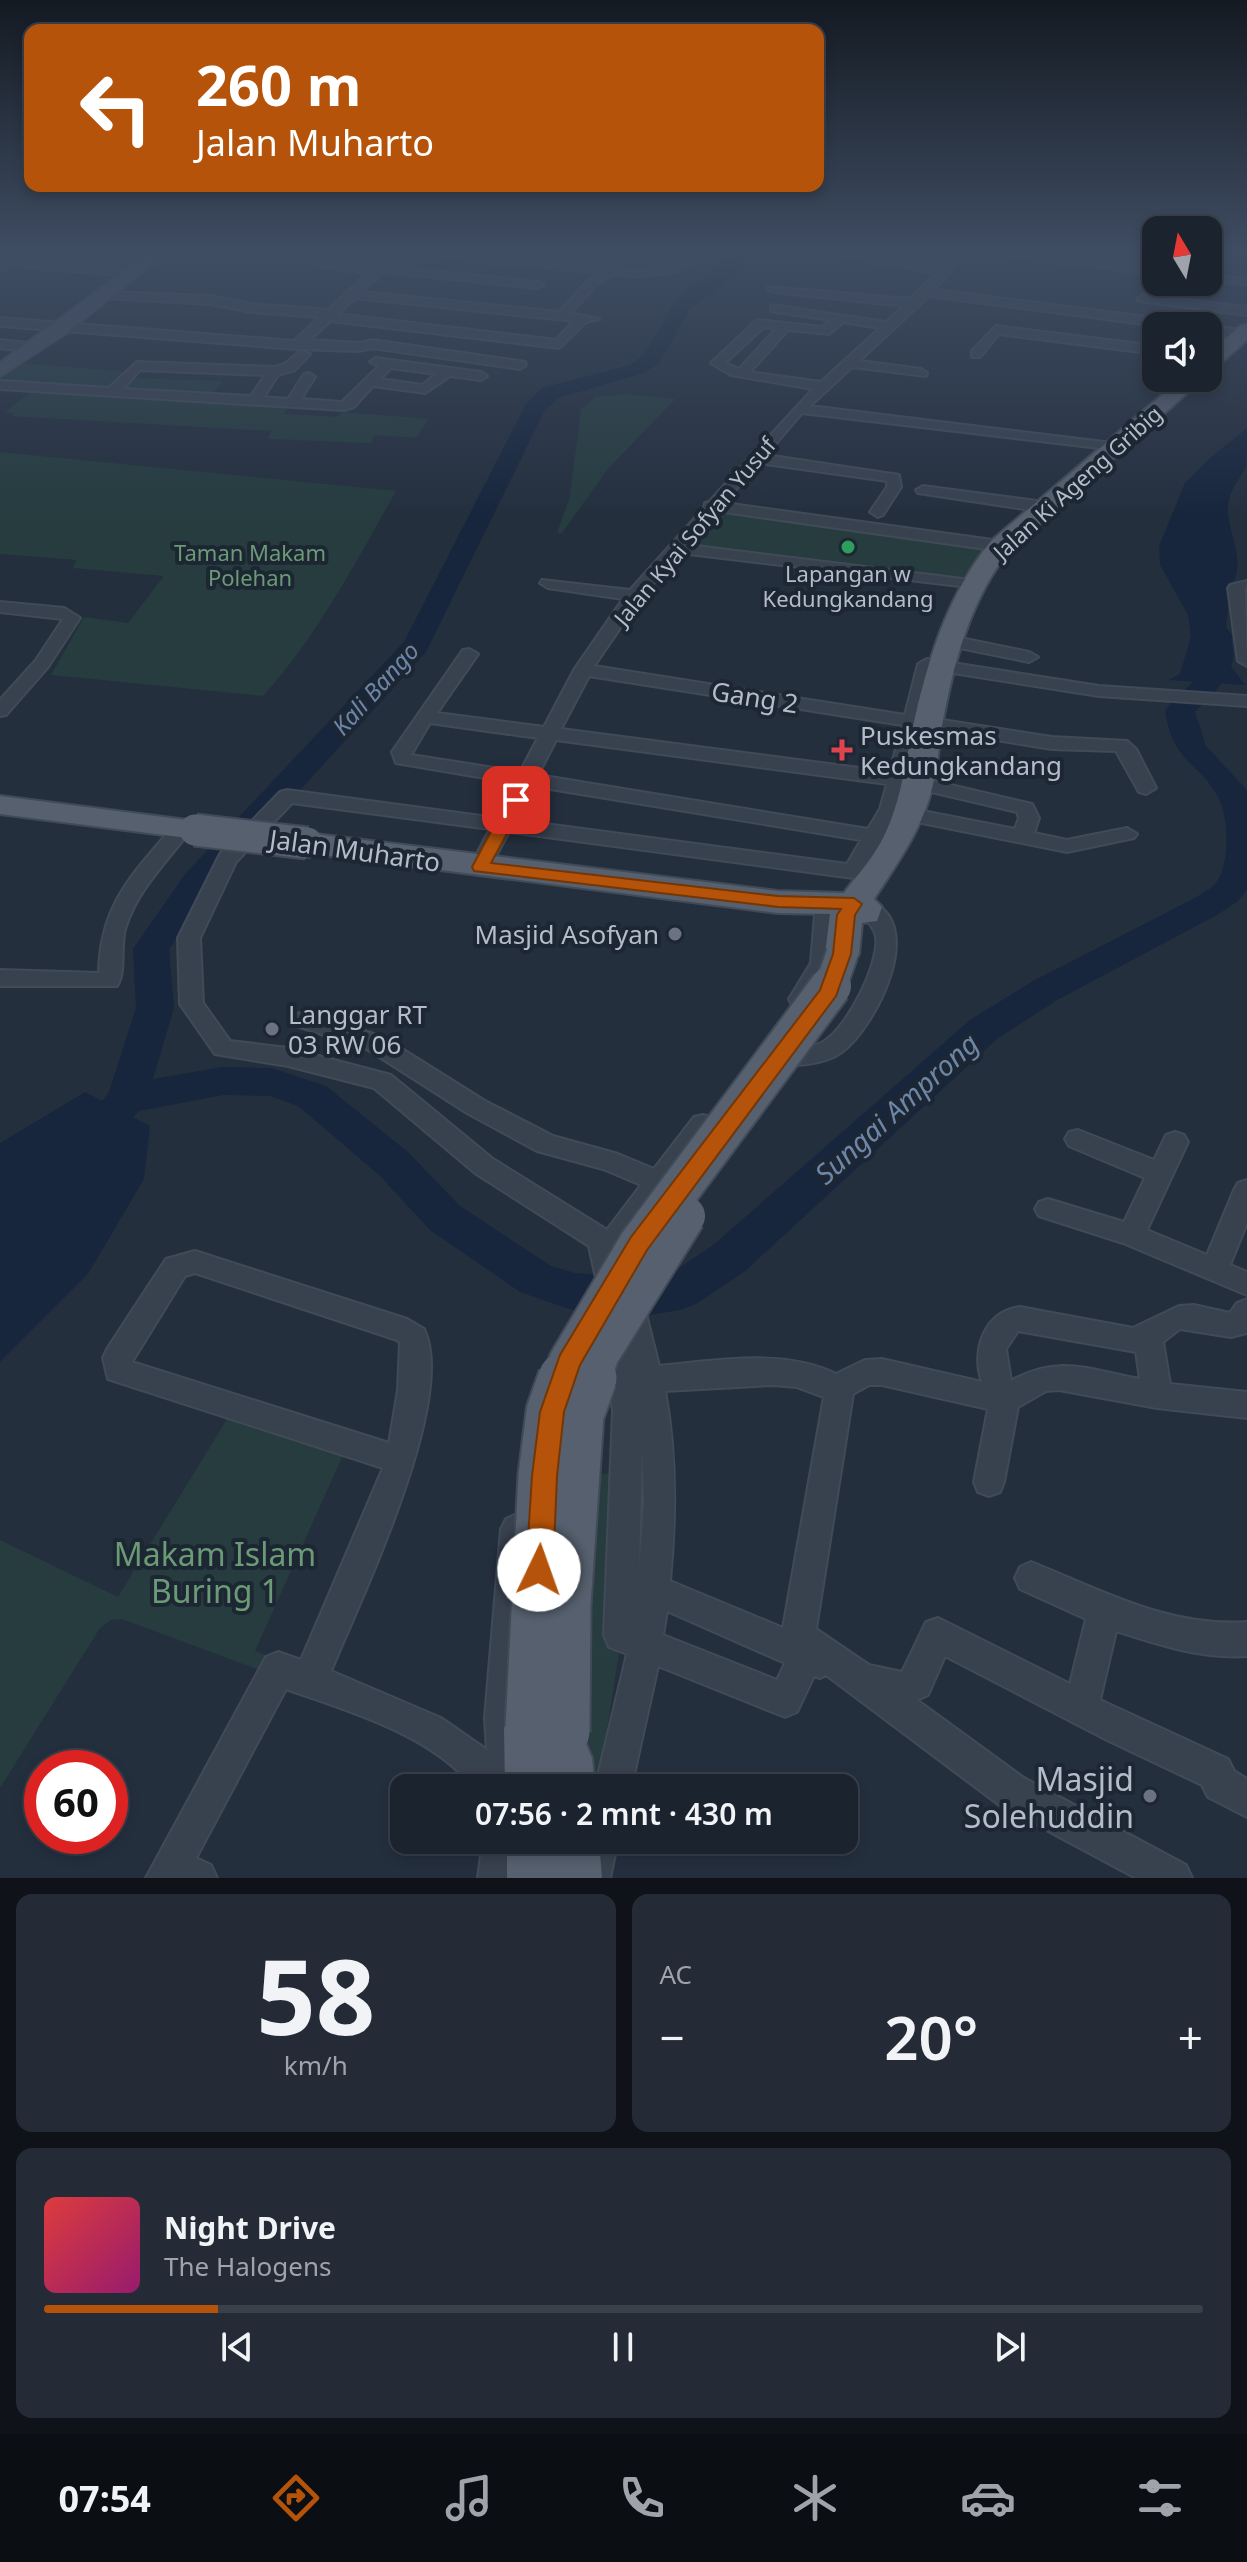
<!DOCTYPE html>
<html lang="id">
<meta charset="utf-8">
<style>
body{margin:0;font-family:"Noto Sans",sans-serif;background:#242b36;color:#f1f3f6;height:100vh;display:flex;flex-direction:column;font-size:30px;white-space:nowrap}
*{box-sizing:border-box;margin:0}
p{font-size:26px;color:#a0a4aa}
.icon{flex:none;width:44px;height:44px;fill:none;stroke:currentColor;stroke-width:2;stroke-linecap:round;stroke-linejoin:round}
.map{position:relative;height:1878px;overflow:hidden}
.side{display:flex;flex-direction:column;gap:16px;padding:16px;background:#0f1319;flex:1}
.side>*{flex:none}
.hud{position:absolute;left:24px;top:24px;width:800px;height:168px;border-radius:16px;box-shadow:0 4px 12px #0003,0 0 0 2px #39404a;background:#b45309;color:#fff;overflow:hidden}
.needle{width:52px;rotate:350deg}
.buttons{position:absolute;left:1142px;top:216px;display:grid;gap:16px}
.buttons a{display:grid;place-items:center;width:80px;height:80px;border-radius:16px;background:#1b232e;box-shadow:0 4px 12px #0003,0 0 0 2px #39404a;font-size:40px}
.speed{position:absolute;left:24px;top:1750px;display:flex;gap:16px;font-size:40px;font-weight:700;text-align:center}
.speed>*{display:grid;place-content:center;width:104px;height:104px;border-radius:50%;background:#1b232e;box-shadow:0 4px 12px #0003,0 0 0 2px #39404a;line-height:1}
.speed .limit{border:12px solid #d22;background:#fff;color:#111}
.pin{position:absolute;display:grid;place-items:center;width:68px;height:68px;color:#fff;margin:-34px;border-radius:16px;box-shadow:0 4px 12px #0006}
.me{position:absolute;width:88px;margin:-44px;rotate:3deg;stroke-linejoin:round;filter:drop-shadow(0 0 6px #0008)}
.turn{display:flex;align-items:center;gap:28px;height:168px;padding:0 40px;font-size:36px}
.turn .icon{width:104px;height:104px;stroke-width:2.5}
.turn b{display:block;font-size:56px;line-height:68px}
.big{font-size:60px;font-weight:600;line-height:1.1}
.side .card{flex:1;display:flex;flex-direction:column;justify-content:center;gap:12px;min-width:0;padding:0 28px;border-radius:16px;background:#242b36}
.side .dial{align-items:center;gap:0}
.dial b{font-size:104px;line-height:1}
.song{display:flex;align-items:center;gap:24px}
.cover{width:96px;height:96px;border-radius:12px;background:linear-gradient(135deg,hsl(0 70% 55%),hsl(320 70% 35%))}
.played{height:8px;border-radius:4px;background:linear-gradient(90deg,#b45309 15%,#39404a 15%)}
.keys{display:flex;justify-content:space-around;direction:ltr}
.heat{display:flex;justify-content:space-between;align-items:center;font-size:44px;direction:ltr}
.side .tiles{flex:1;display:grid;gap:16px;grid-template-columns:1fr 1fr}
.card:last-child{grid-column:span 2}
.trip{position:absolute;left:390px;top:1774px;width:468px;height:80px;border-radius:16px;background:#1b232e;box-shadow:0 4px 12px #0003,0 0 0 2px #39404a;font-weight:600;line-height:80px;text-align:center}
.tabs{display:flex;height:128px;justify-content:space-around;align-items:center;background:#0b0e12;color:#a0a4aa}
.tabs .icon{width:56px;height:56px}
.tabs .current{color:#b45309}
.tabs b{font-size:36px;color:#f1f3f6}
.map>svg:first-child{display:block}
</style>
<div class="map">
<svg width="1247" height="1878" viewBox="0 0 1247 1878">
<rect width="100%" height="100%" fill="#242f3e"/>
<g fill="#263c3f">
<path d="M1042,254H1140L1133,263L1127,265Z"/>
<path d="M16,363L130,372L127,378L223,381L209,398L288,404L284,414L338,417L342,412L429,419L416,438L374,435L371,443L268,439L271,431L12,416L14,413L5,412L38,387L0,384V374Z"/>
<path d="M625,394L675,399L607,470L562,533H557L570,496L581,409L596,397Z"/>
<path d="M0,452L396,491C356,562 318,635 263,696L51,675L84,617L128,623L164,576L73,568L77,560L0,554Z"/>
<path d="M715,510L986,548L960,581L685,546Z"/>
<path d="M227,1419L343,1455L255,1651L269,1656L262,1671L122,1619L111,1620L100,1628L0,1788V1540L118,1597Z"/>
<path d="M611,1473L631,1576L598,1788H580L588,1475Z"/>
</g>
<g fill="#17263c">
<path d="M1247,428C1247,439 1247,456 1246,466C1239,480 1226,494 1228,512C1230,542 1247,558 1230,590L1226,627L1232,635L1230,665L1245,685L1169,680L1180,674L1191,636L1188,615L1160,565L1159,546L1185,483L1209,459Z"/>
<path d="M85,1092L150,1126L144,1179L88,1274L0,1362V1143Z"/>
</g>
<g fill="none" stroke-linecap="round" stroke-linejoin="round">
<path fill="#17263c" fill-rule="evenodd" d="M731,254H750L723,284L690,309L659,363L644,373L558,398L544,412L426,652L209,890L169,949L174,1008L153,1079L223,1067L272,1068L326,1086L408,1152L460,1206L551,1266L575,1273L644,1278L670,1274L712,1246L970,1020L1033,981L1193,899C1199,895 1208,891 1214,885C1231,868 1229,814 1217,795C1195,758 1174,764 1165,711C1187,679 1214,682 1202,636L1206,630L1216,628L1226,630C1247,666 1218,688 1195,712L1206,746L1247,790V890L1238,901L1217,915L1059,999L998,1038L744,1272L696,1304L680,1310L644,1316L575,1311L520,1292L430,1230L378,1174L298,1106L270,1096L223,1095L139,1111L128,1123L114,1127L100,1123L94,1112L109,1092L136,1008L133,949L185,874L404,642L526,404L542,388L630,365L644,355L675,302L688,289L709,276Z"/>
<g stroke="#414a57" stroke-width="4">
<g id="street">
<path d="M389,254H400L389,266L538,282L544,285L538,288L383,272L361,292L559,312L589,280L601,273L440,257L435,254H469L638,270L674,266L690,254H701L677,272L638,276L615,274L597,284L571,313L599,319L586,322L559,348L330,321L310,340L359,343L372,340L525,362L526,365L520,369L372,348L359,351L297,349L0,326V318L294,341L320,317L251,312L210,304L104,298L98,295L104,292L210,296L251,304L328,310L368,273L324,267L320,266V262L374,267ZM355,298L574,321L556,340L337,314Z"/>
<path d="M832,254H854L942,268L954,254H965L934,290L1187,322L1193,326H1159L929,296L859,361L921,369L927,373L926,376L852,367L810,406L1112,443L1119,447L1117,450L802,413L766,455L899,475L901,487L883,515L878,517L870,512L887,487V481L759,463L724,503L1000,541L1008,546L1000,551L717,511L688,545L971,580L977,582V588L680,553L640,599L594,666L905,715L918,664L927,659L1099,686L1247,696V706L1099,696L934,670L923,717L1052,737L1127,741L1136,749L1156,788L1146,794L1139,792L1116,751L1052,749L920,728L908,775L1032,804L1039,818L1034,833L1067,840L1127,828L1137,834L1134,838L1067,852L907,820L897,814L900,810L907,808L1015,829L1019,818L1017,812L906,786L900,809L886,832L895,838L892,842L880,843L860,876L853,878L509,832L487,872L480,873L470,867L490,829L292,803L236,862L200,938L203,1003L230,1041L288,1048L391,1075L493,1159L607,1230L641,1185L603,1169L537,1151L467,1113L367,1049L297,1026L293,1020L297,1014L305,1012L383,1037L485,1101L553,1136L618,1154L654,1169L694,1117L703,1115L712,1117L715,1124L712,1131L632,1236C630,1250 638,1263 632,1276L622,1279L624,1288L620,1296L610,1299L600,1296L589,1246L475,1173L374,1088L288,1066L215,1054L180,1004L178,938L220,854L280,792L287,790L496,818L514,783L396,763L392,752L463,650L469,649L478,654L437,713L544,727L574,670L623,599L548,588L540,583L542,580L630,590L704,508L705,503L709,502L813,389L731,375L711,363L757,320L822,327L831,320L775,312L771,311V305L886,322L904,306L773,292L767,289L769,287L911,299L936,273ZM843,322L880,328L821,382L750,372L788,330L829,334ZM764,327L776,329L739,369L725,363ZM589,676L902,725L890,772L561,729ZM430,723L538,738L520,772L411,755ZM556,740L887,784L880,809L868,829L538,775ZM532,786L861,840L847,864L515,820Z"/>
<path d="M1010,254H1038L1156,268V274L1015,257Z"/>
<path d="M8,259L133,270L139,273L133,276L10,266L0,270V262Z"/>
<path d="M1208,274L1247,279V285L1208,280Z"/>
<path d="M1143,295L1247,307V315L1139,301L1137,299Z"/>
<path d="M1208,325L1246,331L1247,336L1242,338L1208,333V326H1205Z"/>
<path d="M996,326L1156,346V354L999,334L980,357H972V351Z"/>
<path d="M0,340L35,344L41,348L35,352L0,348Z"/>
<path d="M300,351L310,354L295,370L278,375L264,397L288,399L304,374L309,373L315,377L301,399L342,402L379,366L370,362L376,358L481,372L487,376L481,380L450,376L425,393L373,386L354,407L344,410L0,389V381L109,388L137,362L275,367L285,364ZM391,368L436,374L422,385L380,379ZM140,370L265,375L251,396L123,389Z"/>
<path d="M923,486L1044,502L1052,507L1044,512L918,493L916,490Z"/>
<path d="M1247,581L1245,591L1247,666L1238,661L1228,588L1230,585Z"/>
<path d="M0,602L64,608L80,618L48,667L6,715L0,716V700L36,660L63,619L0,612Z"/>
<path d="M951,636L1029,652L1038,657L1029,662L945,645L942,641L945,637Z"/>
<path d="M182,822L192,828C169,860 139,887 126,926C119,945 127,970 117,986H0V970L99,973C100,904 133,874 175,824Z"/>
<path d="M827,896L838,903L833,963L808,1005H792L789,999L811,963L816,903Z"/>
<path d="M865,900C931,918 876,1027 842,1052C825,1065 790,1068 770,1062L766,1056L770,1050C786,1045 803,1050 819,1044C845,1034 880,963 876,937C874,924 861,917 854,907L857,902Z"/>
<path d="M1078,1130L1154,1160L1166,1135L1175,1132L1184,1135L1188,1142L1147,1230L1207,1255L1234,1190L1238,1183L1247,1180V1223L1230,1265L1247,1272V1295L1123,1243L1039,1216L1035,1209L1039,1202L1048,1199L1124,1222L1145,1178L1069,1146L1065,1139L1069,1132Z"/>
<path d="M195,1251L407,1319L424,1329C458,1399 360,1600 331,1671L441,1718L487,1750L485,1718L501,1529L506,1519L517,1514L528,1519L533,1529L519,1718L521,1747L536,1788H473C434,1735 345,1710 286,1689L196,1858L211,1865L217,1878H146L266,1657L278,1652L301,1660L383,1468L108,1379L103,1358L107,1349L166,1259ZM195,1273L397,1340L400,1343L398,1390L389,1443L132,1362L185,1276Z"/>
<path d="M630,1294L640,1298L644,1306L659,1366C715,1361 784,1348 836,1374L865,1360L882,1359L982,1382C971,1351 984,1311 1020,1307L1133,1328L1179,1306L1194,1305L1230,1313L1237,1303L1247,1299V1333L1231,1337L1180,1329L1163,1342L1170,1384L1247,1392V1418L1157,1408L1059,1390L1046,1391L1018,1407L1004,1482L1000,1492L989,1496L978,1492L974,1482L988,1409L882,1385H869L853,1394L816,1629L869,1665L902,1672L926,1622L938,1618L1070,1684L1086,1619L1020,1589L1015,1578L1020,1567L1031,1562C1101,1590 1169,1628 1247,1622V1656C1200,1659 1160,1645 1116,1631L1100,1700L1228,1759L1234,1771L1247,1779V1817L1208,1797L1202,1785L1107,1740L945,1656L928,1695L917,1700L1024,1778L1186,1865L1192,1878H1136L998,1804L826,1675L820,1678L814,1676L797,1712L785,1717L658,1666L631,1788H595L627,1654L609,1647L604,1635L613,1411L602,1330L606,1322L619,1319L616,1306L620,1298ZM1018,1331L1136,1352L1140,1379C1089,1370 1059,1354 1011,1381L1006,1349ZM772,1385L797,1387L824,1397L783,1628L670,1581C676,1517 677,1454 665,1391ZM642,1443L644,1502L639,1570ZM667,1611L785,1663L777,1680L663,1635Z"/>
<path d="M483,1840H519L516,1878H478Z"/>
<path d="M582,1840H618L610,1878H572Z"/>
</g>
</g>
<g stroke="#414a57" stroke-width="4">
<path id="secondary" d="M148,254H164L69,331L0,376V363Z"/>
</g>
<g stroke="#414a57" stroke-width="4">
<g id="primary">
<path d="M1247,324V340L1215,368L1208,370V354L1240,326Z"/>
<path d="M1182,378H1204L1009,551C970,600 953,665 942,726C939,744 938,762 934,780C925,825 899,861 874,899L882,907L877,921L862,923L859,954L854,962L842,965L830,962L825,954L830,914L778,913L307,853L296,850L291,843L296,836L307,833L778,891L844,893C857,875 874,857 883,838C901,802 905,764 913,726C928,659 948,594 991,541Z"/>
<path d="M0,796L195,821L206,823L211,830L206,837L195,839L0,814Z"/>
<path d="M531,1701L550,1709L558,1734L565,1731L584,1739L592,1758L595,1788H505L504,1728L512,1709Z"/>
<path d="M507,1840H599L602,1878H507Z"/>
</g>
</g>
<use href="#street" fill="#38414e" fill-rule="evenodd"/>
<use href="#secondary" fill="#465061" fill-rule="evenodd"/>
<use href="#primary" fill="#56606e" fill-rule="evenodd"/>
<g stroke="#414a57" stroke-width="35" stroke-linecap="butt">
<g id="primary-bridge-far2">
<path d="M195,830L307,843"/>
<path d="M830,988L842,954"/>
</g>
</g>
<g stroke="#414a57" stroke-width="44" stroke-linecap="butt">
<g id="primary-bridge-far1">
<path d="M563,1380L569,1362L639,1244L831,986"/>
<path d="M590,1380L599,1354L685,1216"/>
</g>
</g>
<g stroke="#414a57" stroke-width="55" stroke-linecap="butt">
<g id="primary-bridge">
<path d="M531,1728L544,1476L552,1412L564,1378"/>
<path d="M564,1732L565,1605L578,1414L591,1378"/>
</g>
</g>
<use href="#primary-bridge-far2" stroke="#56606e" stroke-width="31"/>
<use href="#primary-bridge-far1" stroke="#56606e" stroke-width="40"/>
<use href="#primary-bridge" stroke="#56606e" stroke-width="51"/>
</g>
<linearGradient id="sky" x2="0" y2="1"><stop stop-color="#141a22"/><stop offset="0.49" stop-color="#3f4d63"/><stop offset="1" stop-color="#3f4d63" stop-opacity="0"/></linearGradient>
<rect width="1247" height="516" fill="url(#sky)"/>
<path fill="#b45309" stroke="#753606" stroke-width="2" d="M516,795L525,800L491,863L778,896L854,898L862,904L855,915L851,954L836,996L647,1250L580,1365L564,1412L557,1476L553,1570L549,1579L539,1583L530,1579L526,1570L532,1476L540,1412L560,1355L631,1237L820,990L833,954L837,915L841,909L778,907L474,871L472,867L508,800Z"/>
<circle fill="#2e9e5b" stroke="#1d2633" stroke-width="3" cx="848" cy="547" r="8"/>
<path fill="#e0444e" stroke="#1d2633" stroke-width="3" d="M838 738h8v8h8v8h-8v8h-8v-8h-8v-8h8z"/>
<g fill="#6b7280" stroke="#1d2633" stroke-width="3">
<circle cx="675" cy="934" r="8"/>
<circle cx="272" cy="1029" r="8"/>
<circle cx="1150" cy="1796" r="8"/>
</g>
<g text-anchor="middle" dominant-baseline="central" stroke-width="8" stroke-linejoin="round" paint-order="stroke">
<g font-size="22" fill="#b4bcc9" stroke="#1d2633">
<text transform="translate(1077 482) rotate(-42)">Jalan Ki Ageng Gribig</text>
<text transform="translate(694 531) rotate(-50)">Jalan Kyai Sofyan Yusuf</text>
</g>
<g font-size="22" fill="#6b9a76" stroke="#1d2633">
<text x="250" y="552">Taman Makam<tspan x="250" dy="25">Polehan</tspan></text>
</g>
<g font-size="22" fill="#b4bcc9" stroke="#1d2633">
<text x="848" y="573">Lapangan w<tspan x="848" dy="25">Kedungkandang</tspan></text>
</g>
<g font-size="24" font-style="italic" fill="#6d86a8" stroke="#1d2633">
<text transform="translate(375 688) rotate(-48)">Kali Bango</text>
</g>
<g font-size="26" fill="#b4bcc9" stroke="#1d2633">
<text transform="translate(755 697) rotate(9)">Gang 2</text>
<text transform="translate(355 850) rotate(8)">Jalan Muharto</text>
</g>
<g font-size="26" fill="#b4bcc9" stroke="#1d2633" text-anchor="start">
<text x="860" y="735">Puskesmas<tspan x="860" dy="30">Kedungkandang</tspan></text>
<text x="659" y="934" text-anchor="end">Masjid Asofyan</text>
<text x="288" y="1014">Langgar RT<tspan x="288" dy="30">03 RW 06</tspan></text>
</g>
<g font-size="28" font-style="italic" fill="#6d86a8" stroke="#1d2633">
<text transform="translate(896 1108) rotate(-42)">Sungai Amprong</text>
</g>
<g font-size="32" fill="#6b9a76" stroke="#1d2633">
<text x="215" y="1553">Makam Islam<tspan x="215" dy="37">Buring 1</tspan></text>
</g>
<g font-size="32" fill="#b4bcc9" stroke="#1d2633" text-anchor="end">
<text x="1134" y="1778">Masjid<tspan x="1134" dy="37">Solehuddin</tspan></text>
</g>
</g>
</svg>
<div class="buttons">
<a><svg class="needle" viewBox="-14 -14 28 28"><path d="M0-13l5 13h-10z" fill="#e53935"/><path d="M0 13l5-13h-10z" fill="#a0a4aa"/></svg></a>
<a><svg class="icon" aria-label="sound" viewBox="0 0 24 24"><path d="M4 9h4l5-4v14l-5-4H4zM17 9q2 3 0 6"/></svg></a>
</div>
<div class="speed"><div class="limit">60</div></div>
<div class="pin" style="left:516px;top:800px;background:#d93025"><svg class="icon" aria-label="arrive" viewBox="0 0 24 24"><path d="M6 21V4h12l-3 4 3 4H6"/></svg></div>
<svg class="me" style="left:539px;top:1570px" viewBox="-20 -20 40 40"><circle r="19" fill="#fff"/><path d="M0-13L10 11 0 6-10 11z" fill="#b45309"/></svg>
<div class="trip">07:56 · 2 mnt · 430 m</div>
<div class="hud">
<div class="turn"><svg class="icon" aria-label="left" viewBox="0 0 24 24"><path d="M17 20v-9H6M10 6l-5 5 5 5"/></svg><div><b>260 m</b>Jalan Muharto</div></div>
</div>
</div>
<section class="side">
<div class="tiles">
<div class="card dial"><b>58</b><p>km/h</p></div>
<div class="card"><p>AC</p>
<div class="heat"><a>−</a><b class="big">20°</b><a>+</a></div>
</div>
<div class="card">
<div class="song"><i class="cover"></i><div><b>Night Drive</b><p>The Halogens</p></div></div>
<div class="played"></div>
<div class="keys"><svg class="icon" aria-label="previous" viewBox="0 0 24 24"><path d="M18 5L8 12l10 7zM5 5v14"/></svg><svg class="icon" aria-label="pause" viewBox="0 0 24 24"><path d="M8 5v14M16 5v14"/></svg><svg class="icon" aria-label="next" viewBox="0 0 24 24"><path d="M6 5l10 7-10 7zM19 5v14"/></svg></div>
</div>
</div>
</section>
<nav class="tabs">
<b>07:54</b>
<svg class="icon current" aria-label="directions" viewBox="0 0 24 24"><path d="M12 3l9 9-9 9-9-9zM9 14v-3h6M13 9l2 2-2 2"/></svg>
<svg class="icon" aria-label="music" viewBox="0 0 24 24"><path d="M9 18V5l10-2v13"/><circle cx="6" cy="18" r="3"/><circle cx="16" cy="16" r="3"/></svg>
<svg class="icon" aria-label="phone" viewBox="0 0 24 24"><path d="M5 4h4l2 5-3 2q2 4 5 5l2-3 5 2v4C11 20 4 13 5 4z"/></svg>
<svg class="icon" aria-label="climate" viewBox="0 0 24 24"><path d="M12 3v18M4 7l16 10M4 17L20 7"/></svg>
<svg class="icon" aria-label="car" viewBox="0 0 24 24"><path d="M5 17H2v-5l4-1 3-4h7l3 4 3 1v5h-3M9 17h6M6 11h13"/><circle cx="7" cy="17" r="2"/><circle cx="17" cy="17" r="2"/></svg>
<svg class="icon" aria-label="filters" viewBox="0 0 24 24"><path d="M4 7h16M4 17h16"/><circle cx="9" cy="7" r="2"/><circle cx="15" cy="17" r="2"/></svg>
</nav>
